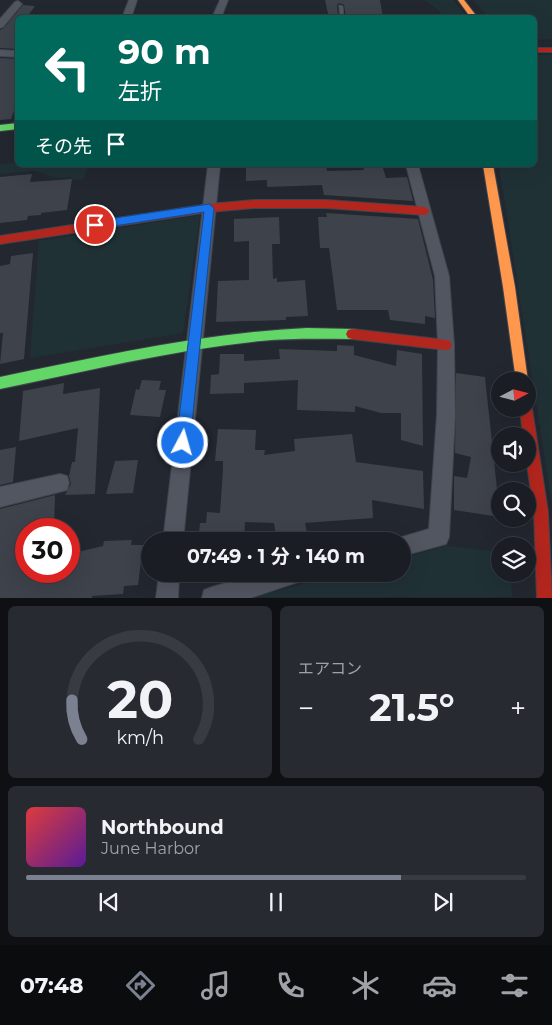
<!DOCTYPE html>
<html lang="ja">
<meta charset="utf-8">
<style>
body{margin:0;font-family:Montserrat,"Noto Sans JP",sans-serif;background:#272a31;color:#f1f3f6;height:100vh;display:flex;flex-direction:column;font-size:19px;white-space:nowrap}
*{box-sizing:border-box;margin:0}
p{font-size:16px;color:#9fa2a6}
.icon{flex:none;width:28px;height:28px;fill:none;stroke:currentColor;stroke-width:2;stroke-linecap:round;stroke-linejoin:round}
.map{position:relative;height:598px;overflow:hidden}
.sheet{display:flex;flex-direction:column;gap:8px;padding:8px;background:#0e1014;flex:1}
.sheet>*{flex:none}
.top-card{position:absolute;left:15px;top:15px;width:522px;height:152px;border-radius:8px;box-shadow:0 5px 20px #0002,0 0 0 1px #383b41;background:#00695c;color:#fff;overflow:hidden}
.needle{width:32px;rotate:83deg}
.buttons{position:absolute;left:491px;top:372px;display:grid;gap:10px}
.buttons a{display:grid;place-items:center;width:45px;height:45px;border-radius:50%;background:#1a1d24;box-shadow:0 5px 20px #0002,0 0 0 1px #383b41;font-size:25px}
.speed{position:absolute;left:15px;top:518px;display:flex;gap:10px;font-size:25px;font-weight:700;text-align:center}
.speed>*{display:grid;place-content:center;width:65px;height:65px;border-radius:50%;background:#1a1d24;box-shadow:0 5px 20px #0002,0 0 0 1px #383b41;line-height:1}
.speed .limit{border:8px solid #d22;background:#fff;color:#111}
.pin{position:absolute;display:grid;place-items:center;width:42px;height:42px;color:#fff;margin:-21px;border:2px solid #fff;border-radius:50%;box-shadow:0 1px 5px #0007}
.me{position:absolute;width:55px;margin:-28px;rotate:6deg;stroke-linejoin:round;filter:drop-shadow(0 0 4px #0008)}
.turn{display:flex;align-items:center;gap:18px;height:105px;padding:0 20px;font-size:22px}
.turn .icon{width:65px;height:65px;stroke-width:2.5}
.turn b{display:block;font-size:35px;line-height:42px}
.then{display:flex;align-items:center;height:48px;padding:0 20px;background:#0003;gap:10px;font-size:19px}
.big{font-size:38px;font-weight:700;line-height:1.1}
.sheet .card{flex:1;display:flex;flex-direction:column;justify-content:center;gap:8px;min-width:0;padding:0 18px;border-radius:8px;background:#272a31}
.sheet .dial{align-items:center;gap:0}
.dial svg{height:130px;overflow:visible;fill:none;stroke:#383b41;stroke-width:7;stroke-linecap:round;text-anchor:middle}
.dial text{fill:#f1f3f6;stroke:none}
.song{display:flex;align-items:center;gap:15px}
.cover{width:60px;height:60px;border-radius:8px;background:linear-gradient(135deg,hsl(0 70% 55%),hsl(270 70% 35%))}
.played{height:5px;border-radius:2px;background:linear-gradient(90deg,#7b8190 75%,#383b41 75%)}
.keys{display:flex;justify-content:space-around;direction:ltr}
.heat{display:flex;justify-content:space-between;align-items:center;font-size:28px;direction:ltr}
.sheet .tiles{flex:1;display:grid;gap:8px;grid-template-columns:1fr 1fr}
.card:last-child{grid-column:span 2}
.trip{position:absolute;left:141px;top:532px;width:270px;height:50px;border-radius:25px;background:#1a1d24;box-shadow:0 5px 20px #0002,0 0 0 1px #383b41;font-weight:700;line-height:50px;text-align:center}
.tab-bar{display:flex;height:80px;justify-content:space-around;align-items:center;background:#0a0c0e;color:#9fa2a6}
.tab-bar .icon{width:35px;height:35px}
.tab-bar .current{color:#7b8190}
.tab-bar b{font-size:22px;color:#f1f3f6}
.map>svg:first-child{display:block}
</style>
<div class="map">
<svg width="552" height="598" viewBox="0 0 552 598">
<rect width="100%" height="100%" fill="#232730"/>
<g fill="#203136">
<path d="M424,0H453L467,17H444L437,9Z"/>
<path d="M473,0H552V39L535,40V18L488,17Z"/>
<path d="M535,55H552V504L499,165H535Z"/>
<path d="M17,163L18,165H85L87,169L84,179L74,180L70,177L57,178L35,171L0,174V164Z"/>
<path d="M200,215L183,333L30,358L39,241Z"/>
<path d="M447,546L500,552V574H511L512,597H253L342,574H402L403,558Z"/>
</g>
<g fill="#3e424b">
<path d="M325,0H380L383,18H346L344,5L339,3L337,5L338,18H329Z"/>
<path d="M23,5L35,6L26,18H18V49L0,48V30L4,28Z"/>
<path d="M0,58L18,59V100L11,119L0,120Z"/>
<path d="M246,165H326L327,171L364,170L363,165H382L386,178L407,177L413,201L324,195L322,185L267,187V180L246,181Z"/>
<path d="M32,174L30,182L72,179L67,210L41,213V215L28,216L27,220L0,223V177Z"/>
<path d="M326,213L418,219L433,280L435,318L425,316V324L390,320L388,310H337L329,248H320L318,217H327Z"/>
<path d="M279,217L280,244H272L273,279L277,278V282L305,280L308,316L286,317V320L216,322L218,281L249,280V241L234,242V219Z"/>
<path d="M33,253L24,359L0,364L3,333H0V266L10,264L11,256Z"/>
<path d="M337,345L354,346V355L396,366L397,350L422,354L423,446L401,440V413H381L355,406V412L297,410L298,380L244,383V393L210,394L211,375L219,374L220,354H244V361L280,359L279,349L337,351Z"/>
<path d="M456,373L485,377L500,517L454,510V476L467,478L471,457L455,453Z"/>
<path d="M142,380L161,381L159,390H166L160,417L130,415L136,389L139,390Z"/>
<path d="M64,383L63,394L100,388L95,494L65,495L71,484L69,476L72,462H75L78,428L19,441L23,391Z"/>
<path d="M218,429L256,430L255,450H265L264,455L295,451L294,439L352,434L356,462L423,471L424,509L372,500L373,518L305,523L309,541H277L274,523L245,522L244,541H198L200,523H206L207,512L220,513L223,469V461H215Z"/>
<path d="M16,447L13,482L0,485V450Z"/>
<path d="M138,460L133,493L106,494L115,461Z"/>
<path d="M55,495L54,529H26V571H69V554L103,546L104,541L132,540L131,545H143L138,585L124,586L123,594L92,596V598H0V509Z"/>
</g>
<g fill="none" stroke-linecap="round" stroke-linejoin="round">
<g stroke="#40444d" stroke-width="1">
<path id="lane" d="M339,5L343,6L344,18H340Z"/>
</g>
<g stroke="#40444d" stroke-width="2">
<g id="street">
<path d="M129,0H137L131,18H122Z"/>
<path d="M220,0H228L221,18H212Z"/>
<path d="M18,1L22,4L3,27L0,28V19L15,2Z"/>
<path d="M0,50L18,51V57L0,56Z"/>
<path d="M208,165H220L183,541H163Z"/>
<path d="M406,165H418L449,276L454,345L455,415L449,537L446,544L402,556V541H394L395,539L429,529L437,415L438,345L435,276Z"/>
<path d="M60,474L67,476L69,483L67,490L0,507V487Z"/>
<path d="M159,574H179L178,598H156Z"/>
<path d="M259,574H304L301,581L250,598H202L204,590L212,587Z"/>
</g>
</g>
<g stroke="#40444d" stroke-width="2">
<g id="fast">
<path d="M18,123V129L0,131V125Z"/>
<path d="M307,328L352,329L356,330L358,334L356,338L352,339C322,339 291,338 261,341C173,350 87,371 0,389V377C102,356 203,333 307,328Z"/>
</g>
</g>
<g stroke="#40444d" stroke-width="2">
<g id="slow">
<path d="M458,0H464L478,18H471Z"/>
<path d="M483,165H493L515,287L528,381V383V381H516L503,287Z"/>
</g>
</g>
<g stroke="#40444d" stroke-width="2">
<g id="jam">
<rect x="535" y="48" width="17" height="4"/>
<path d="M254,200H326L425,207L430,211L425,215L326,208H254L209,212L0,244V236L209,204Z"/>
<path d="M352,329L446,340L450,341L452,345L450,349L446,350L352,339L348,338L346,334L348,330Z"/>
<path d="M528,403L531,405L532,409L548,512L552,598H537L534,512L527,464L528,436H523L520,409H528Z"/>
</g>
</g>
<use href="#lane" fill="#525660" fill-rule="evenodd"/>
<use href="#street" fill="#525660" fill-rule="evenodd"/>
<use href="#fast" fill="#63d668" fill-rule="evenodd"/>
<use href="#slow" fill="#ff974d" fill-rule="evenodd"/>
<use href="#jam" fill="#b3261e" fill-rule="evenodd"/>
</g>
<path fill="#1a73e8" stroke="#114b97" d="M209,204L214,208L190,443L188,448L183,450L178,448L176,443L204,212L95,229L90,225L95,221Z"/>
</svg>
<div class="buttons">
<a><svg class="needle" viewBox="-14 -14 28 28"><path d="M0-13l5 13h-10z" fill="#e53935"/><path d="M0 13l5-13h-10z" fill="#9fa2a6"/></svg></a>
<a><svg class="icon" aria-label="sound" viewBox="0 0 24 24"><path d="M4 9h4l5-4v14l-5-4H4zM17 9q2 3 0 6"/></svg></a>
<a><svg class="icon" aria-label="search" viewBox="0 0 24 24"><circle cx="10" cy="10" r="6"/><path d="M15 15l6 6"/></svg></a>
<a><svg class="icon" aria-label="layers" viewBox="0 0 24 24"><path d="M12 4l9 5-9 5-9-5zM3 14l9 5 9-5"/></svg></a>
</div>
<div class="speed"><div class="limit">30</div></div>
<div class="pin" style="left:95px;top:225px;background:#d93025"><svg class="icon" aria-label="arrive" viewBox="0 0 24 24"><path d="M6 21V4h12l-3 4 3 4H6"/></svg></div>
<svg class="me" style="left:183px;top:443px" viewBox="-20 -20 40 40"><circle r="17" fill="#1a73e8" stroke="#fff" stroke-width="3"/><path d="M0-11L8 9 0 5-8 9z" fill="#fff"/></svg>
<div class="trip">07:49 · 1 分 · 140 m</div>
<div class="top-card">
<div class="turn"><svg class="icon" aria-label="left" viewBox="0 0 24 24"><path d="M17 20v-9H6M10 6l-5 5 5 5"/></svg><div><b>90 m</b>左折</div></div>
<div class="then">その先<svg class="icon" aria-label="arrive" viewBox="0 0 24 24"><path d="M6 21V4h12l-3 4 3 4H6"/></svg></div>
</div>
</div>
<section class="sheet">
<div class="tiles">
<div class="card dial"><svg viewBox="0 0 100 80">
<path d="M14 69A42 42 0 1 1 86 69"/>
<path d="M14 69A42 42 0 0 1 8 45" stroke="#7b8190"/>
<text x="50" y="56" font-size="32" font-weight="700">20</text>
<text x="50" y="72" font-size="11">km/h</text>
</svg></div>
<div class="card"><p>エアコン</p>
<div class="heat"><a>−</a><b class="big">21.5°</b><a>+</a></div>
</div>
<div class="card">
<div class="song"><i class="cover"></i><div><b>Northbound</b><p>June Harbor</p></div></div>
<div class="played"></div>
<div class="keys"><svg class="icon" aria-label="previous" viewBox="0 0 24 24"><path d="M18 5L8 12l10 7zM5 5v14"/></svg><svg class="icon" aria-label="pause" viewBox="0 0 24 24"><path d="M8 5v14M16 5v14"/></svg><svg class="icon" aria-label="next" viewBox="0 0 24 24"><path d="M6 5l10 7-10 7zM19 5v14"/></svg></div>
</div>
</div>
</section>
<nav class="tab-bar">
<b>07:48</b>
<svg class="icon current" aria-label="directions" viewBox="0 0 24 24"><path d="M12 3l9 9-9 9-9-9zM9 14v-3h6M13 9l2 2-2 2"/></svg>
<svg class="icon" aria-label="music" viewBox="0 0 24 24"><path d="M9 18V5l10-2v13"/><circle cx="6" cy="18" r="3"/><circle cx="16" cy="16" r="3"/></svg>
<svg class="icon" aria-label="phone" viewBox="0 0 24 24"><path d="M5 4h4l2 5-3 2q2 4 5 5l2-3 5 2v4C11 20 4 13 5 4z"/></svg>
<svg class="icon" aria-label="climate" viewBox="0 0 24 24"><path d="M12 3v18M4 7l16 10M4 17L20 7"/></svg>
<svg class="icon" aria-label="car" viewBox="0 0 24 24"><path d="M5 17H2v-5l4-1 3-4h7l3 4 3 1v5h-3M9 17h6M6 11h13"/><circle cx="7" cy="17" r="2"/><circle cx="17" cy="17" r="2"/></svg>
<svg class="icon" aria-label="filters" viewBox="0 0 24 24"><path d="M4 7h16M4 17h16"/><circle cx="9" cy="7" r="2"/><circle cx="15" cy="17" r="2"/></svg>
</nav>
